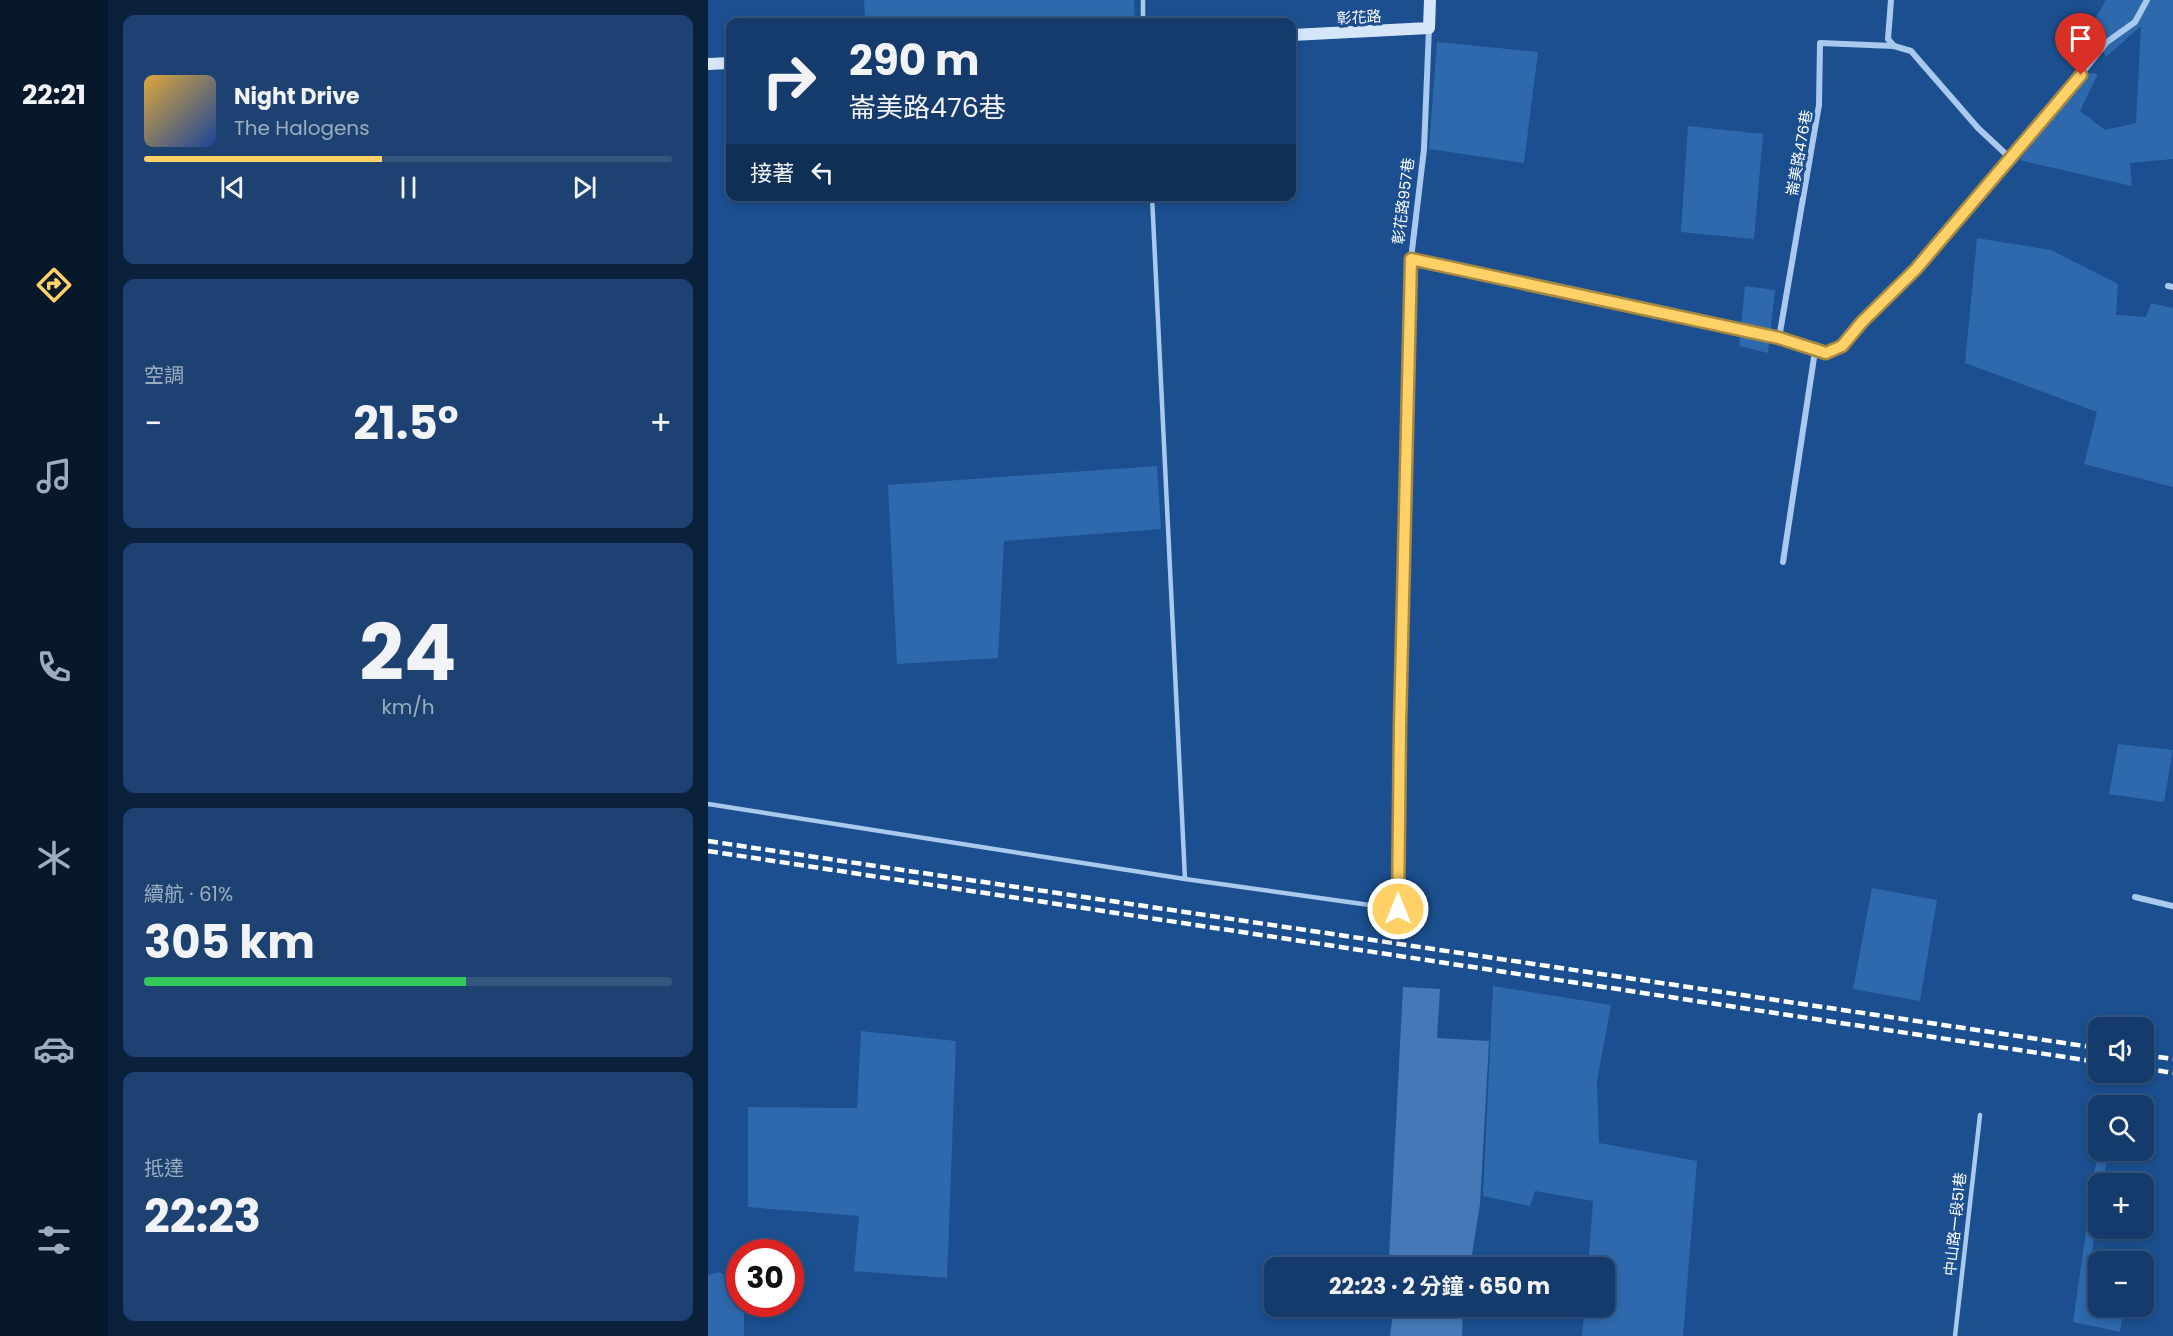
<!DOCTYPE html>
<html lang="zh-TW">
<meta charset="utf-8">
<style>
body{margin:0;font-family:Poppins,"Noto Sans TC",sans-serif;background:#1d4271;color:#f1f3f6;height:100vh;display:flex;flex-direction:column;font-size:22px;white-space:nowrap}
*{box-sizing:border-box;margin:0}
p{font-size:20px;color:#9dadc1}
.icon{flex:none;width:33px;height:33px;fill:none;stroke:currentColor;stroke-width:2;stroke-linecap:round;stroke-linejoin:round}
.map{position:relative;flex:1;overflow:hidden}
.sheet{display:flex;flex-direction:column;gap:15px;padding:15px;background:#0b203b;width:600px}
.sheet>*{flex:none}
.hud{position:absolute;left:18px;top:18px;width:570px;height:183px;border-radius:12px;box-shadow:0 3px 9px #0003,0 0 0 2px #33557e;background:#143b6b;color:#f1f3f6;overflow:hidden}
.controls{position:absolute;left:1380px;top:1017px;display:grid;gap:12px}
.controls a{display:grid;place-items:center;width:66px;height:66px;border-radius:12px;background:#143b6b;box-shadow:0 3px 9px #0003,0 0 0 2px #33557e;font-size:30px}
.speed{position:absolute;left:18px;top:1239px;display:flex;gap:12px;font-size:30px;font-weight:700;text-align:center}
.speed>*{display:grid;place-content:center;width:78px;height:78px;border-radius:50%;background:#143b6b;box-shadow:0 3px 9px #0003,0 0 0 2px #33557e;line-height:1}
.speed .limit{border:9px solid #d22;background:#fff;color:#111}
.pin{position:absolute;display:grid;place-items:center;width:51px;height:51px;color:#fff;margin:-62px -26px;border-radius:50% 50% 50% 0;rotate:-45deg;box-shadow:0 0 6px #0007}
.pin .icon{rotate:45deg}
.me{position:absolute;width:66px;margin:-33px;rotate:0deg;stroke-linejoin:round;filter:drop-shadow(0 0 4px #0008)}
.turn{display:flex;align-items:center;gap:21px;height:126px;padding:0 24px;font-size:27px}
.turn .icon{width:78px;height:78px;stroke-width:2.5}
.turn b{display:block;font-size:42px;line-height:51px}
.then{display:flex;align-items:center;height:57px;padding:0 24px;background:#0003;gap:12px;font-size:22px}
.big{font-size:45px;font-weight:700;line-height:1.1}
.sheet .card{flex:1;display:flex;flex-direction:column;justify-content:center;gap:9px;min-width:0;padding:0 21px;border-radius:12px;background:#1d4271}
.sheet .dial{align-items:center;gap:0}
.dial b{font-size:78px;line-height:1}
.song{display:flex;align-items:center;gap:18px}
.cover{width:72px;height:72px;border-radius:9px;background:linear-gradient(135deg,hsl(40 70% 55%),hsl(220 70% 35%))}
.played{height:6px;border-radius:3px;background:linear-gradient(90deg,#ffd166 45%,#33557e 45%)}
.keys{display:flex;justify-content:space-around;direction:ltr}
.heat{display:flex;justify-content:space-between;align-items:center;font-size:33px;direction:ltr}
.charge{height:9px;border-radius:4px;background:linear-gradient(90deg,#34c759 61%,#33557e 0)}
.trip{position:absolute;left:556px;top:1257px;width:351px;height:60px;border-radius:12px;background:#143b6b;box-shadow:0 3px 9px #0003,0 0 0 2px #33557e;font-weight:700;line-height:60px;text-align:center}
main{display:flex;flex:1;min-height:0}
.dock{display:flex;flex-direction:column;width:108px;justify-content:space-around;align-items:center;background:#08182b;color:#9dadc1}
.dock .icon{width:42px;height:42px}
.dock .current{color:#ffd166}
.dock b{font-size:27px;color:#f1f3f6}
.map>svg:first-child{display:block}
</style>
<main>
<nav class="dock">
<b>22:21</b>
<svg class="icon current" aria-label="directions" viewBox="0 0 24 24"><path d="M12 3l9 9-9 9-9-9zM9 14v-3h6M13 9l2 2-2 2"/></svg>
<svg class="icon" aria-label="music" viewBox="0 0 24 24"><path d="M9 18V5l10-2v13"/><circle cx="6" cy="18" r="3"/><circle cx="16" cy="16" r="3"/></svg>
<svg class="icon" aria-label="phone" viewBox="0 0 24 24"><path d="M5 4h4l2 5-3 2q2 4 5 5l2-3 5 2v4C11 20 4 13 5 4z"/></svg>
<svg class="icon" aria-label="climate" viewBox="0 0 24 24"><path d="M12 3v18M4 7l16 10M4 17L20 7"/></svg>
<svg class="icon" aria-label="car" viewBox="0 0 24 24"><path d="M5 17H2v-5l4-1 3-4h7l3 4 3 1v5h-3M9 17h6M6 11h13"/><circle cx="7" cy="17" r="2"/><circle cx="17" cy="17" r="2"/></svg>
<svg class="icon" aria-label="filters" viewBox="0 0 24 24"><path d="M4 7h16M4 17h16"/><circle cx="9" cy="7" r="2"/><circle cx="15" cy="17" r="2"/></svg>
</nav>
<section class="sheet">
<div class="card">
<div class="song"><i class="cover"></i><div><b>Night Drive</b><p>The Halogens</p></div></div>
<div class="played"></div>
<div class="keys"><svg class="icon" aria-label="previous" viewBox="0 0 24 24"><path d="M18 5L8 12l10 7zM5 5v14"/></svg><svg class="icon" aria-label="pause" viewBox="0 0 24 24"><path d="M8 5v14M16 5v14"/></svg><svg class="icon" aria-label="next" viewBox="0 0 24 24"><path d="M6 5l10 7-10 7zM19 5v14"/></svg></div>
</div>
<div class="card"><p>空調</p>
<div class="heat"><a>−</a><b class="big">21.5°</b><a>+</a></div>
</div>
<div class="card dial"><b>24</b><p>km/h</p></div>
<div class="card"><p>續航 · 61%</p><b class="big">305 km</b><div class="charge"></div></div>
<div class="card"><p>抵達</p><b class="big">22:23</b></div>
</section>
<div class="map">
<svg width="1465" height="1336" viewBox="0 0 1465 1336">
<rect width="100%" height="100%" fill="#1b4f8f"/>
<g fill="#2e69ad">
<path d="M156,0H426L427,22H157Z"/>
<path d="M1398,0H1465V159L1422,163L1424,186L1311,160L1381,73L1390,74L1372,111L1397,130L1428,123L1433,26L1398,57L1382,28Z"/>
<path d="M729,42L830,52L816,163L721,149Z"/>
<path d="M980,126L1055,134L1046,239L973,232Z"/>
<path d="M1269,238L1343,250L1410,284L1408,315L1438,317L1443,303L1465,308V487L1376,464L1389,412L1257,363Z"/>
<path d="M1037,286L1067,290L1060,353L1031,346Z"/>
<path d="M449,466L453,529L296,541L290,658L189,664L180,485Z"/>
<path d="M1410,744L1465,750L1456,802L1401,794Z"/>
<path d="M1164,888L1229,900L1212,1001L1145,989Z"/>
<path d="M785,986L903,1005L889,1081L891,1143L989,1161L975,1336H874L877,1307L897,1306V1268L880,1267L885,1201L827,1191L822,1206L775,1196Z"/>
<path d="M153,1031L248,1041L239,1278L146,1271L151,1216L40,1207V1107L149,1108Z"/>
<path d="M1390,1148V1150L1400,1151L1395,1183L1390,1184V1211L1384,1253L1423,1261L1390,1262V1306L1416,1307L1412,1332L1365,1322Z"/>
<path d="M11,1272L31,1283L32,1304H36V1336H0V1275Z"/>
</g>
<g fill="#4478b7">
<path d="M695,987L732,989L729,1038L781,1041L772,1204L763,1261L758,1260L757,1268H691L692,1257H681Z"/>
<path d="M686,1306H755L754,1336H682Z"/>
</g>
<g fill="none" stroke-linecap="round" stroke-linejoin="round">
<g stroke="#a9c9ee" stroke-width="4.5">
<path d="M435,0V22"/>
<path d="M444,196L477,879"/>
<path d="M0,804L477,879L690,909"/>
<path d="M1247,1336L1272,1115"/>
</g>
<g stroke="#a9c9ee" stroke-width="6">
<path d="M1183,0L1180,39L1186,46L1203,51L1270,128L1301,157"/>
<path d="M703,259L1071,338L1118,353L1134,347L1154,322L1208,269L1360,91L1399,42L1427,22L1439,0"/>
<path d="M1460,286L1465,287"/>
<path d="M1071,338L1111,105L1112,43L1186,46"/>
<path d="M1075,562L1107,351"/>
<path d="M1427,897L1465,906"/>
<path d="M690,909L692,726L703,259L716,149L721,28"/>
</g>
<g stroke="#d6e6fa" stroke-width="12">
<path d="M584,35L721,28L722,0"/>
<path d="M0,64L22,63"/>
</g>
<g stroke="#fff" stroke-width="4.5" stroke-dasharray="10 4.5" stroke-linecap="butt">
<path d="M0,841L1390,1048"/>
<path d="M0,851L1390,1062"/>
<path d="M1436,1055L1465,1059"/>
<path d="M1436,1068L1465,1073"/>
</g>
</g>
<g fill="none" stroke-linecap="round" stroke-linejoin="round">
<g stroke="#a68842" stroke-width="15">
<path id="route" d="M690,909L692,726L703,259L1071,338L1118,353L1134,346L1154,322L1208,269L1373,75"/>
</g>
<use href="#route" stroke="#ffd166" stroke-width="10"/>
</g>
<g text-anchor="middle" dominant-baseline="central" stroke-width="6" stroke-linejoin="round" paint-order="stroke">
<g font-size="15" fill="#fff" stroke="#1b4f8f">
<text transform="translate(651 17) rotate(-3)">彰花路</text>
<text transform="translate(1091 153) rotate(-80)">崙美路476巷</text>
<text transform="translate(695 201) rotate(-83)">彰花路957巷</text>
<text transform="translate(1247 1224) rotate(-84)">中山路一段51巷</text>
</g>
</g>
</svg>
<div class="controls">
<a><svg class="icon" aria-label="sound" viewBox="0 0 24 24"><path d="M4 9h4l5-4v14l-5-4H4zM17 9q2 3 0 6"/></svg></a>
<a><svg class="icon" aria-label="search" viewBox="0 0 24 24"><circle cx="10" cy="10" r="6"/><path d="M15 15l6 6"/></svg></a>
<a>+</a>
<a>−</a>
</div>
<div class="speed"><div class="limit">30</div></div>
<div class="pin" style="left:1373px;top:75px;background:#d93025"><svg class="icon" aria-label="arrive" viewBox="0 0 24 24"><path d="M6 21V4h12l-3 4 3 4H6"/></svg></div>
<svg class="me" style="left:690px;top:909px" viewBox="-20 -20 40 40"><circle r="17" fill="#ffd166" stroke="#fff" stroke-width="3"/><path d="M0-11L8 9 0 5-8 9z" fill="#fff"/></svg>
<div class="trip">22:23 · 2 分鐘 · 650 m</div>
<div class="hud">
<div class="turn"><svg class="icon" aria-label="right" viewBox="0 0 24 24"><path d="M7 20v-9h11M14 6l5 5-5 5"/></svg><div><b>290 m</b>崙美路476巷</div></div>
<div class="then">接著<svg class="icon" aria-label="left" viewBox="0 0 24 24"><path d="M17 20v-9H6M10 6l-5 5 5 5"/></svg></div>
</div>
</div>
</main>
